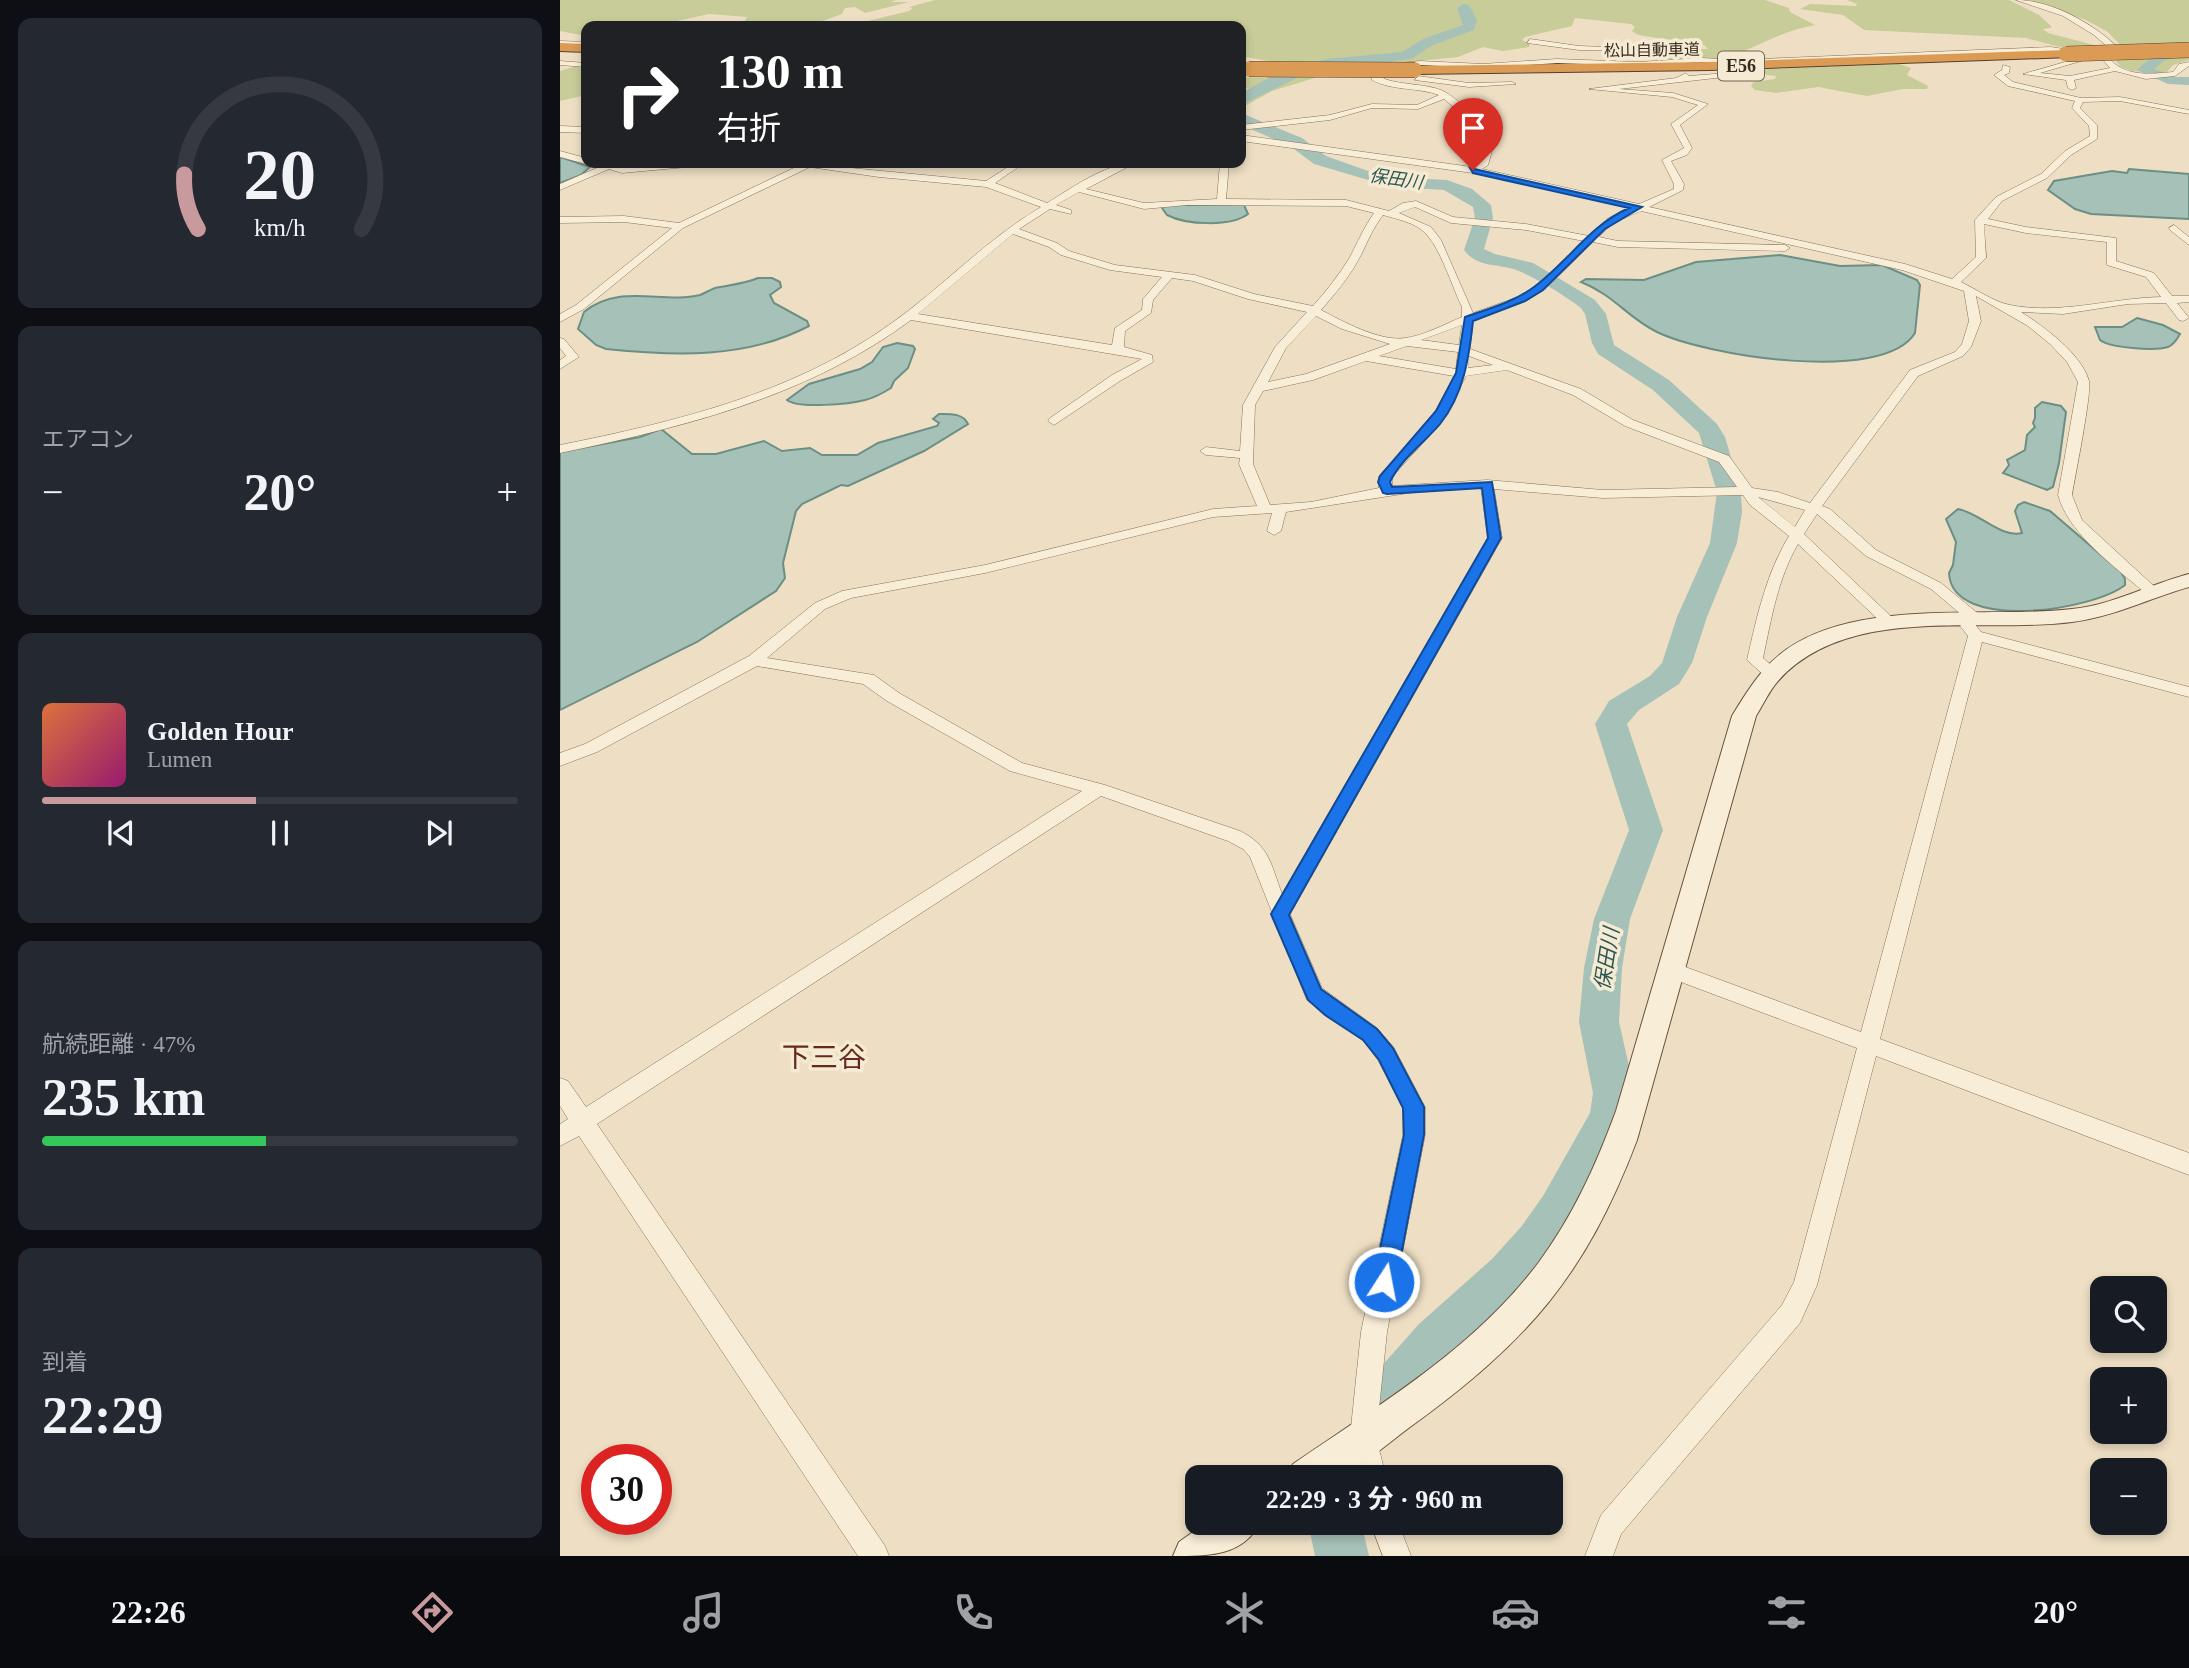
<!DOCTYPE html>
<html lang="ja">
<meta charset="utf-8">
<style>
body{margin:0;font-family:"Times New Roman","Noto Sans JP",serif;background:#242831;color:#f1f3f6;height:100vh;display:flex;flex-direction:column;font-size:26px;white-space:nowrap}
*{box-sizing:border-box;margin:0}
p{font-size:23px;color:#9ea1a6}
.icon{flex:none;width:38px;height:38px;fill:none;stroke:currentColor;stroke-width:2;stroke-linecap:round;stroke-linejoin:round}
.map{position:relative;flex:1;overflow:hidden}
.sheet{display:flex;flex-direction:column;gap:18px;padding:18px;background:#0d0f14;width:560px}
.sheet>*{flex:none}
.hud{position:absolute;left:21px;top:21px;width:665px;height:147px;border-radius:14px;box-shadow:0 4px 10px #0003;background:#202124;color:#fff;overflow:hidden}
.buttons{position:absolute;left:1530px;top:1276px;display:grid;gap:14px}
.buttons a{display:grid;place-items:center;width:77px;height:77px;border-radius:14px;background:#171b24;box-shadow:0 4px 10px #0003;font-size:35px}
.speed{position:absolute;left:21px;top:1444px;display:flex;gap:14px;font-size:35px;font-weight:700;text-align:center}
.speed>*{display:grid;place-content:center;width:91px;height:91px;border-radius:50%;background:#171b24;box-shadow:0 4px 10px #0003;line-height:1}
.speed .limit{border:10px solid #d22;background:#fff;color:#111}
.pin{position:absolute;display:grid;place-items:center;width:60px;height:60px;color:#fff;margin:-72px -30px;border-radius:50% 50% 50% 0;rotate:-45deg;box-shadow:0 0 7px #0007}
.pin .icon{rotate:45deg}
.me{position:absolute;width:77px;margin:-38px;rotate:11deg;stroke-linejoin:round;filter:drop-shadow(0 0 5px #0008)}
.turn{display:flex;align-items:center;gap:24px;height:147px;padding:0 21px;font-size:32px}
.turn .icon{width:91px;height:91px;stroke-width:2.5}
.turn b{display:block;font-size:49px;line-height:60px}
.big{font-size:52px;font-weight:700;line-height:1.1}
.sheet .tile{flex:1;display:flex;flex-direction:column;justify-content:center;gap:10px;min-width:0;padding:0 24px;border-radius:14px;background:#242831}
.sheet .dial{align-items:center;gap:0}
.dial svg{height:182px;overflow:visible;fill:none;stroke:#363941;stroke-width:7;stroke-linecap:round;text-anchor:middle}
.dial text{fill:#f1f3f6;stroke:none}
.song{display:flex;align-items:center;gap:21px}
.cover{width:84px;height:84px;border-radius:10px;background:linear-gradient(135deg,hsl(20 70% 55%),hsl(320 70% 35%))}
.played{height:7px;border-radius:4px;background:linear-gradient(90deg,#c8999d 45%,#363941 45%)}
.keys{display:flex;justify-content:space-around;direction:ltr}
.heat{display:flex;justify-content:space-between;align-items:center;font-size:38px;direction:ltr}
.charge{height:10px;border-radius:5px;background:linear-gradient(90deg,#34c759 47%,#363941 0)}
.trip{position:absolute;left:625px;top:1465px;width:378px;height:70px;border-radius:14px;background:#171b24;box-shadow:0 4px 10px #0003;font-weight:700;line-height:70px;text-align:center}
.tab-bar{display:flex;height:112px;justify-content:space-around;align-items:center;background:#090b0e;color:#9ea1a6}
.tab-bar .icon{width:49px;height:49px}
.tab-bar .active{color:#c8999d}
.tab-bar b{font-size:32px;color:#f1f3f6}
main{display:flex;flex:1;min-height:0}
.map>svg:first-child{display:block}
</style>
<main>
<section class="sheet">
<div class="tile dial"><svg viewBox="0 0 100 80">
<path d="M14 69A42 42 0 1 1 86 69"/>
<path d="M14 69A42 42 0 0 1 8 45" stroke="#c8999d"/>
<text x="50" y="56" font-size="32" font-weight="700">20</text>
<text x="50" y="72" font-size="11">km/h</text>
</svg></div>
<div class="tile"><p>エアコン</p>
<div class="heat"><a>−</a><b class="big">20°</b><a>+</a></div>
</div>
<div class="tile">
<div class="song"><i class="cover"></i><div><b>Golden Hour</b><p>Lumen</p></div></div>
<div class="played"></div>
<div class="keys"><svg class="icon" aria-label="previous" viewBox="0 0 24 24"><path d="M18 5L8 12l10 7zM5 5v14"/></svg><svg class="icon" aria-label="pause" viewBox="0 0 24 24"><path d="M8 5v14M16 5v14"/></svg><svg class="icon" aria-label="next" viewBox="0 0 24 24"><path d="M6 5l10 7-10 7zM19 5v14"/></svg></div>
</div>
<div class="tile"><p>航続距離 · 47%</p><b class="big">235 km</b><div class="charge"></div></div>
<div class="tile"><p>到着</p><b class="big">22:29</b></div>
</section>
<div class="map">
<svg width="1629" height="1556" viewBox="0 0 1629 1556">
<rect width="100%" height="100%" fill="#eedfc4"/>
<g fill="#c8cc98">
<path d="M0,0H336L331,2H349L305,13L295,7L285,8L282,14L248,26H182L187,17L149,14L94,26H26V36L0,31Z"/>
<path d="M375,0H1205L1229,8L1230,12L1255,25C1229,29 1206,42 1182,52C1158,62 1119,63 1094,56V53L1110,49H1148L1144,45L1078,35L1072,31L1075,27L1071,24L1015,18L1012,26L965,37L962,40L970,44L969,47L943,51L923,47L898,57L809,66L761,76L712,91L685,106H681V98L694,88L681,89V77L705,78L718,74L717,65L712,62L681,56V26H325L308,21L349,11L353,8L349,7Z"/>
<path d="M1287,0H1449L1479,15L1491,26V28L1483,29L1488,33L1542,47L1511,50L1466,38L1304,30L1283,15L1240,9L1250,4L1296,6L1297,4Z"/>
<path d="M1469,0H1629V60L1613,65L1607,72L1598,73L1572,71L1561,67L1556,61L1563,48L1548,32L1526,20Z"/>
<path d="M26,63V95L0,101V71Z"/>
<path d="M1339,64L1351,68L1347,75L1368,86L1367,89H1343L1307,96L1258,87L1216,93L1195,90L1191,86L1194,82L1215,79L1216,76L1182,72L1187,70Z"/>
</g>
<g fill="#a6c1b8" stroke="#6c8f85" stroke-width="2">
<path d="M0,157L30,167L21,175L0,183Z"/>
<path d="M1569,169L1629,174V219L1531,214L1515,209L1488,190L1494,181L1552,171L1567,173Z"/>
<path d="M606,205H684L688,214C671,227 626,225 607,215L602,208Z"/>
<path d="M1220,255L1280,266L1322,265L1357,280L1360,285L1355,333C1323,385 1144,355 1097,332C1068,318 1054,295 1021,282L1026,279L1084,280L1136,262Z"/>
<path d="M198,278H212L220,282L221,287L210,295L214,303L247,321L249,326C186,359 115,356 46,349L36,345L18,329L24,312C59,283 102,304 140,295C145,293 150,290 155,288C169,285 184,284 198,278Z"/>
<path d="M1577,318L1603,325L1620,334C1617,339 1614,345 1608,347C1595,351 1550,348 1540,340L1535,327H1562Z"/>
<path d="M337,343L353,346L355,349L348,368L334,381L331,388C323,393 314,398 305,400C290,404 238,409 227,400L249,384L300,369L312,362L323,347Z"/>
<path d="M1482,402L1501,406L1506,412L1499,463L1493,487L1487,490L1443,473L1449,465L1447,460L1465,450L1467,435L1475,427L1473,423L1475,418V408Z"/>
<path d="M379,414C390,414 403,413 408,424L364,451L288,486L281,485L242,504L236,511L223,563L225,578L216,591L137,642L0,710V452L80,437L101,429L132,454H156L204,441L222,451L250,448L262,455H297L318,443L377,426L379,423L373,419Z"/>
<path d="M1464,502L1490,511L1561,572L1565,579V585C1534,610 1392,633 1389,573L1393,565L1396,542L1386,519L1398,509C1420,513 1440,538 1462,533L1455,511L1458,505Z"/>
</g>
<g fill="none" stroke-linecap="round" stroke-linejoin="round">
<g fill="#a6c1b8" fill-rule="evenodd">
<path d="M904,4L909,5L917,20L914,30L873,45L851,59L749,72L681,105V93L711,77L739,66L767,59L842,52L863,39L903,25L897,8Z"/>
<path d="M1629,43V52L1604,61L1594,69L1615,77H1629V85L1608,84L1577,70L1594,55Z"/>
<path d="M681,113L742,138L766,156L811,172L832,177L887,180L912,189L931,205L933,218L924,249L935,254L973,263L1035,300L1046,314L1054,345L1109,380L1157,424L1165,437L1180,488L1178,491L1181,495L1182,512L1177,543L1147,617L1132,663L1119,684L1079,710L1067,724L1103,830L1070,919L1062,968L1059,1022L1075,1093L1072,1113L1058,1148L1015,1226L993,1259L964,1291L893,1358L845,1412L828,1420L811,1412L803,1395L811,1378L859,1324L932,1259L961,1227L983,1196L1030,1113L1033,1093L1019,1022L1024,968L1034,919L1069,830L1035,724L1049,701L1090,676L1102,663L1117,617L1150,543L1157,492L1139,433L1093,390L1038,354L1032,343L1025,314L1021,308C1002,294 981,281 959,271C941,263 918,269 904,250L915,218L913,207L884,190L832,187L754,164L730,146L681,125Z"/>
<path d="M748,1522H801L809,1556H755Z"/>
</g>
<g stroke="#88715a" stroke-width="1">
<g id="street">
<path d="M1456,0C1495,0 1539,27 1566,55L1551,60C1566,77 1592,74 1613,72L1619,64L1629,62V66L1615,76L1586,79L1555,71L1514,80L1516,88L1512,90L1508,88L1506,80L1463,74L1512,60L1505,54L1491,51L1175,64L1142,62L1078,66L997,63L923,68L860,65L823,69L818,74C826,86 868,82 885,92C910,107 920,126 932,151L928,165L922,169L1079,204L1114,189V184L1102,160L1124,148L1111,124L1138,105L1112,97L1029,89L1116,78L1126,73L1129,76L1167,73L1164,77L1059,89L1113,93L1148,104L1120,125L1132,148L1127,155L1111,161L1124,184L1123,190L1089,207L1345,264L1392,279L1416,257L1415,220L1436,197L1481,174L1505,151L1530,136L1529,126L1512,108L1515,101L1448,86L1434,75L1442,70L1443,65L1450,67L1449,73L1444,75L1453,82L1521,98L1560,97L1629,110V114L1560,101L1523,102L1520,108L1537,125V139L1511,155L1487,178L1442,201L1428,219L1466,227L1556,238V261L1594,273L1612,296H1629V302L1617,303L1629,318L1623,321L1619,320L1606,303L1568,304L1503,314L1461,312C1483,326 1522,354 1529,381C1532,393 1515,477 1512,495L1522,520L1596,588L1598,591L1596,594H1586C1556,567 1509,535 1498,495L1518,382L1507,362L1490,344L1468,326L1416,296L1421,321L1411,347L1403,356L1358,376L1262,506L1270,509L1316,550L1381,583L1421,616L1424,619L1421,622L1414,623L1421,632L1629,687V697L1422,642L1320,1039L1629,1153V1175L1316,1056L1257,1285L1240,1323L1061,1534L1053,1556H1025L1041,1515L1222,1305L1234,1282L1297,1048L1105,976L1102,970L1105,964L1112,962L1301,1032L1408,636L1400,626L1403,623L1410,622L1371,589L1306,556L1257,514L1244,534L1337,622L1334,625H1324L1238,544C1218,578 1211,620 1203,658L1220,673L1218,677H1206L1187,660C1197,616 1206,574 1229,536L1190,505L1183,495L1043,498L934,489L942,538L730,914L762,988L817,1028L834,1048L865,1107V1135L827,1332L816,1437L826,1477H798L790,1437L801,1332L843,1135V1108L818,1060L803,1040L747,1000L690,857L683,849L668,841L541,796L37,1124L325,1546L329,1556H298L19,1136L0,1146V1124L8,1119L0,1106V1078L8,1081L26,1107L522,791L450,771L327,701L303,684L197,666L37,752L0,766V753L25,744L189,656L255,603L282,591L425,565L653,509L697,506L679,464L680,458L646,455L640,451L646,447L680,451L683,405L715,347L747,312L688,299L633,281L612,278L593,300L591,313L565,331L564,347L592,355L593,362L560,381L494,425L488,421L490,418L552,375L582,359L351,320C247,397 124,427 0,453V445C115,422 232,394 329,325C382,288 425,240 481,207L426,187L319,177L250,167L123,228L24,309L0,322V314L16,305L112,228L64,222L0,223V217L64,216L119,223L240,165L239,163L426,181L454,163H464L435,183L487,203C512,188 546,163 575,163L526,189L584,203L657,199L660,163H669L666,199L786,200L829,211L843,203L856,201L893,217L966,224L1029,236L1047,219L1070,208L913,173L681,141V135L912,167L919,163L924,151L908,119L884,99L858,109L812,108L770,120L681,130V125L770,115L812,104L857,105L879,95C857,87 832,91 812,80L810,73L821,65L860,61L923,64L997,59L1078,62L1142,58L1175,60L1491,47L1510,50L1521,61L1480,73L1510,76L1550,68L1543,60L1546,55L1556,54L1534,35L1503,16ZM519,192L584,209L627,205L786,206L814,213C804,227 798,242 790,257C779,275 767,290 753,306L694,294L635,275L555,265L509,251L497,243L459,229L490,209L511,214V210L496,205ZM855,207L891,223L966,230L1024,241L976,286L958,297L913,313L881,240L871,227L839,213ZM1081,211L1342,270L1404,291L1409,321L1402,344L1395,352L1350,370L1250,503L1218,492L1192,488L1169,456L1073,420L1021,389L910,349L913,321L966,301L984,290L1033,242L1058,247L1225,251L1230,248L1225,245L1058,241L1039,237L1053,223ZM823,215C836,219 854,222 864,232C880,246 892,287 902,307V317C885,324 863,336 845,338C820,342 782,321 761,310C776,293 791,275 801,255C808,241 813,228 823,215ZM1424,224L1466,233L1547,242V265L1586,277L1601,297C1552,298 1499,315 1450,305C1434,302 1416,289 1401,282L1426,258ZM453,234L489,247L501,255L550,270L602,277L583,299L582,310L555,328L552,345L358,314ZM756,316L782,329L830,344L746,374L708,382L726,348ZM902,325L899,345L861,340ZM847,346L898,352L896,369L819,356ZM909,356L933,365L908,368ZM806,361L894,376L872,418L819,476V488L751,502L710,505L693,464L695,405L703,391L753,380ZM947,370L1013,395L1065,426L1159,462L1177,487L1043,490L927,480L832,486V477L881,423L906,376ZM921,488L928,538L722,894C711,865 710,846 680,831L545,785L462,763L339,693L314,675L207,658L265,609L291,598L425,573L653,517L712,513L707,531L714,535L721,531L726,512L868,490ZM1198,497L1245,510L1235,527Z"/>
<path d="M970,39L1019,46L1101,49L1060,57L1057,53L1071,51L1019,50L967,43Z"/>
<path d="M0,41L26,42V46L0,45Z"/>
<path d="M0,61L26,63V67L0,65Z"/>
<path d="M858,76L909,83L952,82L956,84L909,87L855,80Z"/>
<path d="M0,126L26,127V133L0,132Z"/>
<path d="M0,151L26,158V163H29L26,164L0,157Z"/>
<path d="M30,163H53L62,167L143,163L138,166L62,173L49,169L0,190V184L39,167Z"/>
<path d="M1614,225L1629,237V245L1610,230L1609,228Z"/>
<path d="M0,338L4,339L19,357L0,369V360L6,356L0,348Z"/>
<path d="M810,1522H838L851,1556H823Z"/>
</g>
</g>
<g stroke="#6a523e" stroke-width="2">
<g id="secondary">
<path d="M1629,574V587C1590,598 1553,617 1512,622C1420,634 1288,603 1218,681C1209,691 1203,705 1196,716L1077,1140C1025,1277 967,1342 850,1427C831,1441 800,1468 780,1476C769,1481 740,1477 727,1477L733,1464C819,1405 915,1348 979,1262C1013,1216 1036,1165 1056,1111L1172,716C1181,701 1191,685 1202,672C1268,592 1420,620 1512,609C1553,605 1590,584 1629,574Z"/>
<path d="M647,1522H700C684,1556 649,1556 613,1556L619,1542Z"/>
</g>
</g>
<g stroke="#563f2f" stroke-width="2">
<g id="highway">
<path d="M0,43L26,44V52L0,51Z"/>
<path d="M1506,50L1513,54L1511,57L1150,70L855,74L848,70L855,66L1150,62Z"/>
</g>
</g>
<use href="#street" fill="#f8edd7" fill-rule="evenodd"/>
<use href="#secondary" fill="#f8edd7" fill-rule="evenodd"/>
<use href="#highway" fill="#dc9b55" fill-rule="evenodd"/>
<g stroke="#563f2f" stroke-width="16" stroke-linecap="butt">
<g id="highway-bridge">
<path d="M1506,54L1629,50"/>
<path d="M689,69L855,70"/>
</g>
</g>
<use href="#highway-bridge" stroke="#dc9b55" stroke-width="15"/>
</g>
<path fill="#1a73e8" stroke="#114b97" stroke-width="2" d="M910,168L1082,207L1045,229L983,290L965,301L913,321C909,357 904,394 880,424C865,442 840,460 830,482L832,487L932,482L941,538L729,915L761,989L817,1029L833,1048L864,1107V1135L836,1282L832,1290L824,1293L817,1290L813,1282L844,1135L843,1108L819,1060L803,1040L765,1015L748,1000L711,914L928,538L922,488L827,494L823,493L818,482L820,476L876,411L896,373L905,317C928,309 954,302 974,287C1008,262 1030,225 1069,208L913,173Z"/>
<g text-anchor="middle" dominant-baseline="central" stroke-width="7" stroke-linejoin="round" paint-order="stroke">
<g font-size="16" fill="#382a1e" stroke="#f5ead3">
<text transform="translate(1092 50) rotate(-1)">松山自動車道</text>
</g>
<rect fill="#f5ead3" stroke="#716454" stroke-width="2" x="1158" y="51.5" width="46" height="29" rx="5"/>
<g font-size="18" font-weight="bold" fill="#382a1e">
<text x="1181" y="66">E56</text>
</g>
<g font-size="18" font-style="italic" fill="#2e5853" stroke="#f5ead3">
<text transform="translate(836 179) rotate(8)">保田川</text>
</g>
<g font-size="21" font-style="italic" fill="#2e5853" stroke="#f5ead3">
<text transform="translate(1047 959) rotate(-81)">保田川</text>
</g>
<g font-size="28" fill="#642a1e" stroke="#f5ead3">
<text x="264" y="1057">下三谷</text>
</g>
</g>
</svg>
<div class="buttons">
<a><svg class="icon" aria-label="search" viewBox="0 0 24 24"><circle cx="10" cy="10" r="6"/><path d="M15 15l6 6"/></svg></a>
<a>+</a>
<a>−</a>
</div>
<div class="speed"><div class="limit">30</div></div>
<div class="pin" style="left:913px;top:170px;background:#d93025"><svg class="icon" aria-label="arrive" viewBox="0 0 24 24"><path d="M6 21V4h12l-3 4 3 4H6"/></svg></div>
<svg class="me" style="left:824px;top:1282px" viewBox="-20 -20 40 40"><circle r="17" fill="#1a73e8" stroke="#fff" stroke-width="3"/><path d="M0-11L8 9 0 5-8 9z" fill="#fff"/></svg>
<div class="trip">22:29 · 3 分 · 960 m</div>
<div class="hud">
<div class="turn"><svg class="icon" aria-label="right" viewBox="0 0 24 24"><path d="M7 20v-9h11M14 6l5 5-5 5"/></svg><div><b>130 m</b>右折</div></div>
</div>
</div>
</main>
<nav class="tab-bar">
<b>22:26</b>
<svg class="icon active" aria-label="directions" viewBox="0 0 24 24"><path d="M12 3l9 9-9 9-9-9zM9 14v-3h6M13 9l2 2-2 2"/></svg>
<svg class="icon" aria-label="music" viewBox="0 0 24 24"><path d="M9 18V5l10-2v13"/><circle cx="6" cy="18" r="3"/><circle cx="16" cy="16" r="3"/></svg>
<svg class="icon" aria-label="phone" viewBox="0 0 24 24"><path d="M5 4h4l2 5-3 2q2 4 5 5l2-3 5 2v4C11 20 4 13 5 4z"/></svg>
<svg class="icon" aria-label="climate" viewBox="0 0 24 24"><path d="M12 3v18M4 7l16 10M4 17L20 7"/></svg>
<svg class="icon" aria-label="car" viewBox="0 0 24 24"><path d="M5 17H2v-5l4-1 3-4h7l3 4 3 1v5h-3M9 17h6M6 11h13"/><circle cx="7" cy="17" r="2"/><circle cx="17" cy="17" r="2"/></svg>
<svg class="icon" aria-label="filters" viewBox="0 0 24 24"><path d="M4 7h16M4 17h16"/><circle cx="9" cy="7" r="2"/><circle cx="15" cy="17" r="2"/></svg>
<b>20°</b>
</nav>
